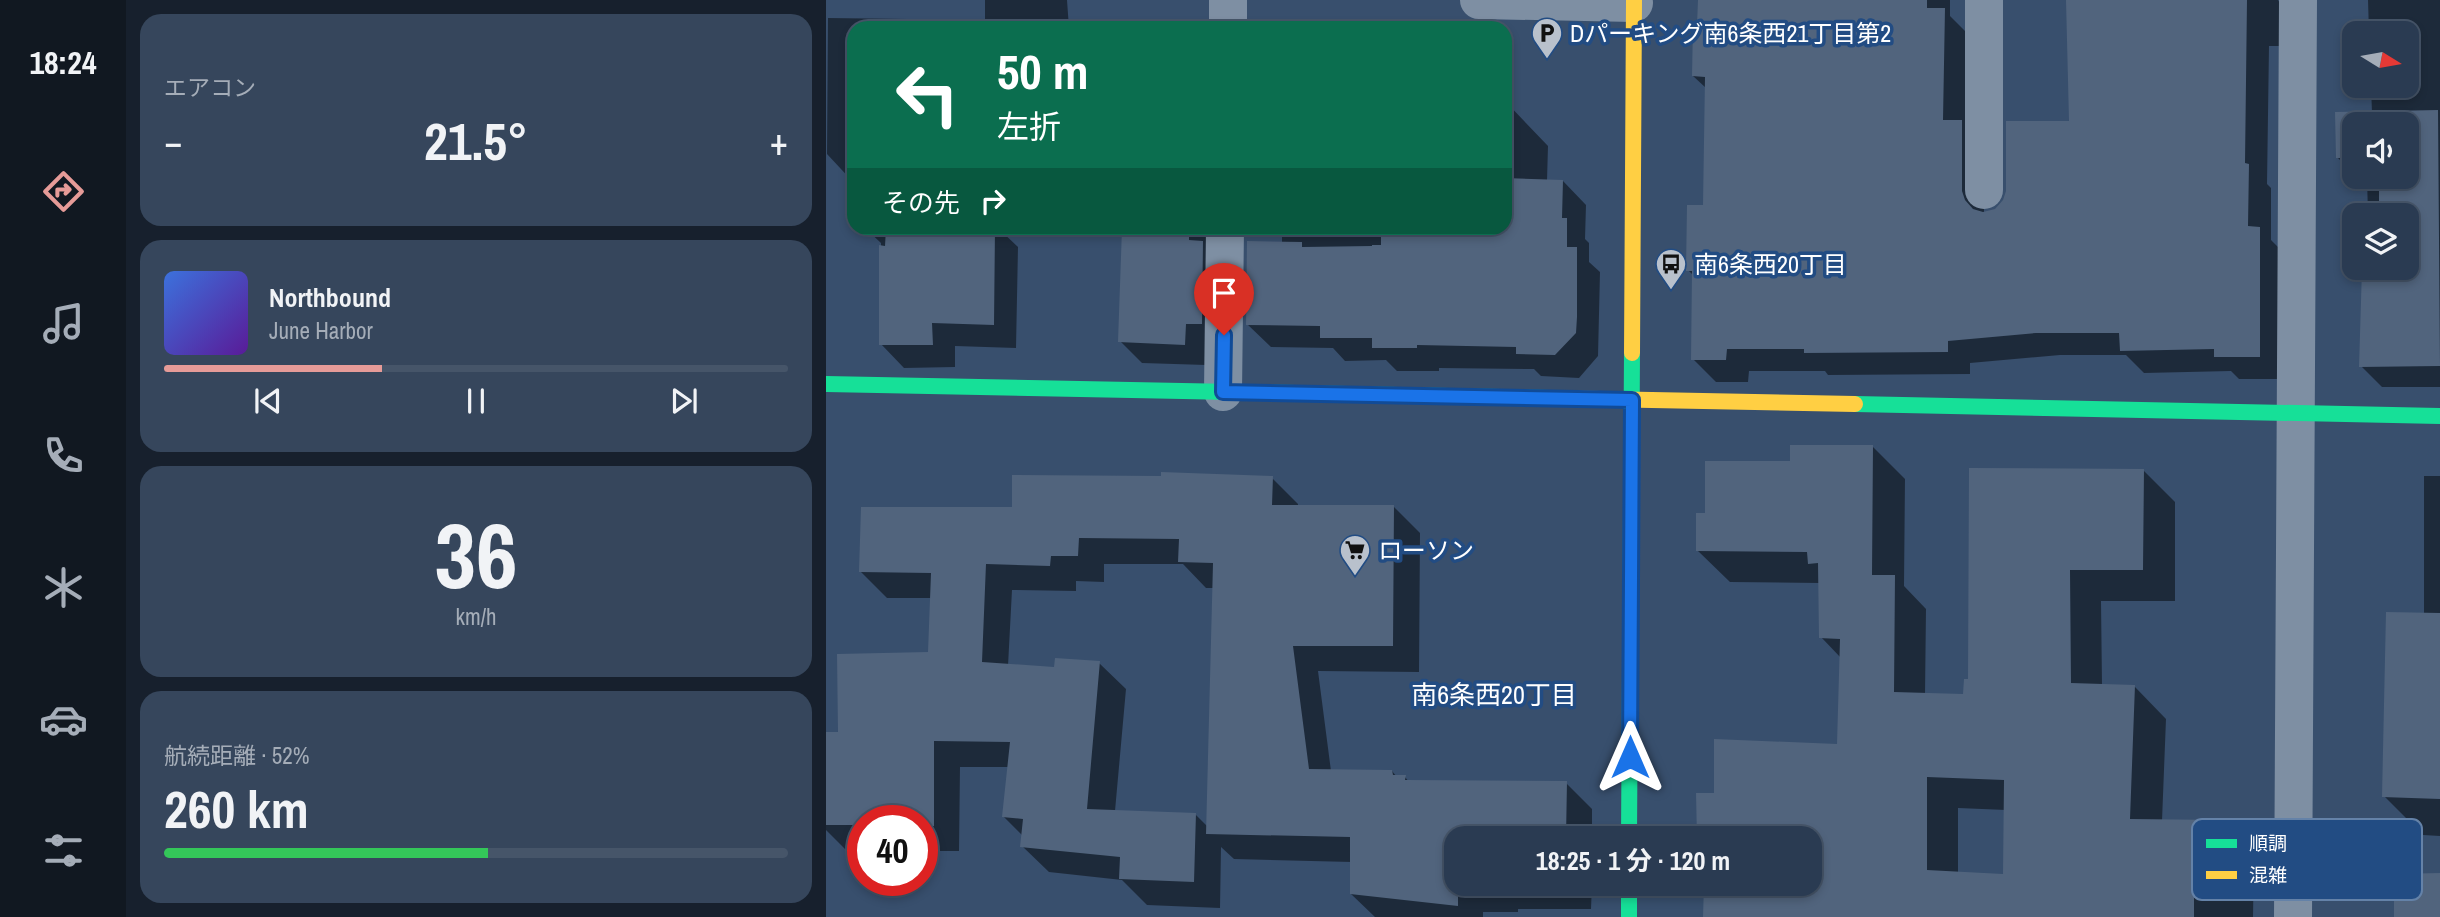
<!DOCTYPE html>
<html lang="ja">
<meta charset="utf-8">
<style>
body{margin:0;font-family:"Archivo Narrow","Noto Sans JP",sans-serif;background:#36465c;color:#f1f3f6;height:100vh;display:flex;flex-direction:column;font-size:26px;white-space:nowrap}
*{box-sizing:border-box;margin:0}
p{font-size:23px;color:#a5adb8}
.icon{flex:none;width:38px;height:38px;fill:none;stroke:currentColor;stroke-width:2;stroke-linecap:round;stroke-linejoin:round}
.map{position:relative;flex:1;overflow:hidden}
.side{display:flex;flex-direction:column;gap:14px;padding:14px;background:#17202d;width:700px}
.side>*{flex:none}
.guide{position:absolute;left:21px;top:21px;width:665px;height:214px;border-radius:21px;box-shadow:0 4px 10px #0003,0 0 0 2px #465569;background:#0b6e4f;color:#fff;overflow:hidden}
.needle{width:46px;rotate:101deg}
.controls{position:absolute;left:1516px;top:21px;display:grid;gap:14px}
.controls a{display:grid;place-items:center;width:77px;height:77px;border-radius:14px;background:#2a3b52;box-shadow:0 4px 10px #0003,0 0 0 2px #465569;font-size:35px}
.speed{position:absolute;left:21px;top:805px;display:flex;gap:14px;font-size:35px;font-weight:700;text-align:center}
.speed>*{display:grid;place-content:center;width:91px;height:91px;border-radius:50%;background:#2a3b52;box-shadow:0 4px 10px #0003,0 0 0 2px #465569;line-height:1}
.speed .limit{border:10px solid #d22;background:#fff;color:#111}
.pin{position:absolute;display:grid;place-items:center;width:60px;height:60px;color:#fff;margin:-72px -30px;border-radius:50% 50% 50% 0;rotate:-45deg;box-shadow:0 0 7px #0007}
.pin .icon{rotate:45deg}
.me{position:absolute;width:77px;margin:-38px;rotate:0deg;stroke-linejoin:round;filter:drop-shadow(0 0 5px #0008)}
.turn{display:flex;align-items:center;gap:24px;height:147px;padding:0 35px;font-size:32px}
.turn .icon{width:91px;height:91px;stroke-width:2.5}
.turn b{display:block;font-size:49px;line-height:60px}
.then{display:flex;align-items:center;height:66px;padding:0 35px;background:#0003;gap:14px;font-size:26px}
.big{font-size:52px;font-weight:700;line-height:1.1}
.side .tile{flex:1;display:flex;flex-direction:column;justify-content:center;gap:10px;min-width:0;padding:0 24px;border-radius:21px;background:#36465c}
.side .dial{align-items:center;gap:0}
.dial b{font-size:91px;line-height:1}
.song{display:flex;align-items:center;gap:21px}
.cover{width:84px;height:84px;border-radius:10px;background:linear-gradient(135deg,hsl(220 70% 55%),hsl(270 70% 35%))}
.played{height:7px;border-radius:4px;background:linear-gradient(90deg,#e69b98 35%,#465569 35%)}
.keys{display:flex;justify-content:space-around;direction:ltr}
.heat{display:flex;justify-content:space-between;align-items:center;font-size:38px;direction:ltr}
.charge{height:10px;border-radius:5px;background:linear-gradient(90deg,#34c759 52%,#465569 0)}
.trip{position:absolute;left:618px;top:826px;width:378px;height:70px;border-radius:21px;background:#2a3b52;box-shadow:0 4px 10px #0003,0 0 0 2px #465569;font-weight:700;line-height:70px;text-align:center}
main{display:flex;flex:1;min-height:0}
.dock{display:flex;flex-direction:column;width:126px;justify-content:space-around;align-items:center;background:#111821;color:#a5adb8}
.dock .icon{width:49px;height:49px}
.dock .active{color:#e69b98}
.dock b{font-size:32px;color:#f1f3f6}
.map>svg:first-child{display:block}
</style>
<main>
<nav class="dock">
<b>18:24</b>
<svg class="icon active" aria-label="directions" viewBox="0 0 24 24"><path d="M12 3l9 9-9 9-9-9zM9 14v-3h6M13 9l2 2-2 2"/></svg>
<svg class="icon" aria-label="music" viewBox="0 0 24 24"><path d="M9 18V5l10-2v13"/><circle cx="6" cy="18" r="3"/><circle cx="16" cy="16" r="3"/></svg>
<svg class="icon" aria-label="phone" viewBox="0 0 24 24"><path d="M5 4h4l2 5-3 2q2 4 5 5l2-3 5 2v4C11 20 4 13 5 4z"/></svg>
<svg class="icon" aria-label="climate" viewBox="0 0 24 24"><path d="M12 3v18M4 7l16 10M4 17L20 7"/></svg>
<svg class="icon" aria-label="car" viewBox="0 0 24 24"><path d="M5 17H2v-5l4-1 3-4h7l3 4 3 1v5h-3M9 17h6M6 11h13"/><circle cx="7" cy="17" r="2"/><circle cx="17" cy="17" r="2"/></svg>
<svg class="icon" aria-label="filters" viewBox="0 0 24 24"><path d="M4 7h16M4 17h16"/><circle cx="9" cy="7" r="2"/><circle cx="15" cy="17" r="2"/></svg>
</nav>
<section class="side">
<div class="tile"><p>エアコン</p>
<div class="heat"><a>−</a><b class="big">21.5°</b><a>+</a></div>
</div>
<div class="tile">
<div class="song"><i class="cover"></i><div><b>Northbound</b><p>June Harbor</p></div></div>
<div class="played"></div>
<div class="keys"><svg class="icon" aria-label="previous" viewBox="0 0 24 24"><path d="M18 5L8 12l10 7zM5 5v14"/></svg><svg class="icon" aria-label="pause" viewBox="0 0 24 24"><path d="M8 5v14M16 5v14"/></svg><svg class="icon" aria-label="next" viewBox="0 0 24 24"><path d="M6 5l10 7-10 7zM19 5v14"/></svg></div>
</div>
<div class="tile dial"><b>36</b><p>km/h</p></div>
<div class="tile"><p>航続距離 · 52%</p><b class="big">260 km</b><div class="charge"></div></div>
</section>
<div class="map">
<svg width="1614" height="917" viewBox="0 0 1614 917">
<rect width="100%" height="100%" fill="#384f6d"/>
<g fill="#0007" fill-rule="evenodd">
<path d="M159,0H241L243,28H28V183L1,154L2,18L159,20Z"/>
<path d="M894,0H1124V16L1141,33L1158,145V213L1170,210L1245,123L1242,0H1452L1457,8V46H1443L1441,184L1445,188V240L1456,251V379H1413L1405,371L1318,373L1300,355H1234L1144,363V374L1002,375L999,371H923L922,382H890L867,359L868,276L862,270L879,207L880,88L867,76L893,26Z"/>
<path d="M1542,0H1614V387H1556L1535,366L1538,268H1580V215H1542L1541,178L1531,177H1580V124H1528V174L1511,157V113H1546L1545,86H1580V33H1543Z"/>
<path d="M521,25L524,28H483Z"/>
<path d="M679,101L722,146L721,181H737L760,205L759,239L763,243V262L774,272L772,356L753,378L715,376L708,369L613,368V371H571L560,360L519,361L507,348L445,347L421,324L456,244V228H679Z"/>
<path d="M39,228H172L192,247L190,348L129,346V367L78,368L55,344V243Z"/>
<path d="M298,228H377L385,235L380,365L316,363L294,341Z"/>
<path d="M1047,447L1079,479L1078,586L1100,609L1099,695H1139L1143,680L1317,470L1349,502V601H1275L1276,685L1309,687L1340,719L1336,821L1396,822L1428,854L1427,917H879L880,884H984V838H873L872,794L890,795L1012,746L1015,658L995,637L994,583L904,582L872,551L881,515L966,463ZM1132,808L1180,810L1179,876L1132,873Z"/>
<path d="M1598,476H1614V836L1597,835L1558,796L1598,614Z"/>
<path d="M446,478L472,504V507H568L594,533L593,672L492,671L505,771H566L571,777H579L583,782L740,783L766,809V838H630V884H766L765,909H692V912H657V917H549L525,894L526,862L408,859L395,847L394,908L321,905L296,880L223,872L196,846L197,836L177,816L183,767H134L133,851H96V821H37V851H21L0,830V734H14L103,654L106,598H61L35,572L187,509ZM278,564H357L380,588H389L382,827L369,814L289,811L300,689L273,663L230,669L182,666L186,590L250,591V581L278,582Z"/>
</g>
<g fill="#51647d" fill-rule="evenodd">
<path d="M872,0H1101V8H1119L1117,120H1136V191L1139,200L1147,209L1157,212L1169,209L1177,200L1180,191V121H1243L1240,0H1421L1419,163L1423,164L1422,226L1434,227V357H1388V349L1294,351L1293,333H1210L1122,341V352L978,353V349H901L900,360H865L866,271H860L861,205H877L879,77L866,76L867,25H871Z"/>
<path d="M1612,110L1614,366L1533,367L1536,268H1580V215H1553V177H1580V124H1528V158H1510L1509,112Z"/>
<path d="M679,178L737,180L736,218H741V247H751V317L750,333L729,355L690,354V347L591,345V348H546V338H494V326L420,325L421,241L476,242V247L546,246V245H555V228H679Z"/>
<path d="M60,228H169L168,325L106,323L107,345H53V245L59,246Z"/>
<path d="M296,228H363V240L377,241L376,324H360L359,345L292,342Z"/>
<path d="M964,445H1047L1046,575H1069L1068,692L1137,694L1138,679H1142L1143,468L1318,469L1317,570H1244L1245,683L1309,685L1304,819L1397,820L1396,898H1368V917H877L878,884H984V838H871L870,793H888V739L1011,744L1014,639L993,638L992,563L982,564L981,552L870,551V513H879V461H964ZM1101,777L1178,780L1177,874L1101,870Z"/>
<path d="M335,472L447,476L446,505H568L567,646H467L483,769L566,770L567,775H580L579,780L741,781L740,838H630V884H667V887L632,886V906L524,894V837L380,834L387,563L352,562L353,539L253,538L252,556H225L224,566L160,564L156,662L228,667L229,658L274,661L261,809L370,813L368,882L293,879L294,857L194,847L197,819L176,817L184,742L108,741V826H96V821H37V825H0V732H12L11,654L102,652L105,573L33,572L35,507H186V475L335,476Z"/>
<path d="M1560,612L1614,613V799L1556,797Z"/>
<path d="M1614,873V917H1568V874Z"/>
</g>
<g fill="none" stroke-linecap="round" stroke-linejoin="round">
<g stroke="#7e8fa3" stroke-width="38">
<path d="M653,0L808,3"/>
<path d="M1158,0V190"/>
<path d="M402,28V0"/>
<path d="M397,392L399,228"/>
<path d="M1467,917L1472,0"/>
</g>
<g stroke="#16e098" stroke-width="16">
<path d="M0,384L723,398"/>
<path d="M1029,404L1614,416"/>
<path d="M803,838L806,353"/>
<path d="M803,884V917"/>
</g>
<g stroke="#ffcf43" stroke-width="16">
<path d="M806,353L808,0"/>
<path d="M723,398L1029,404"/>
</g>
</g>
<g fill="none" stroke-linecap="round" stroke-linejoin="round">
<g stroke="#114b97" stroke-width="18">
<path id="route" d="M398,335L397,392L806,400L804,757"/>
</g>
<use href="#route" stroke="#1a73e8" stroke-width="12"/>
</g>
<defs>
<g id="parking-pin" transform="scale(1.575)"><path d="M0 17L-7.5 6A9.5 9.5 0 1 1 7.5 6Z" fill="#b9c1cc" stroke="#224c83"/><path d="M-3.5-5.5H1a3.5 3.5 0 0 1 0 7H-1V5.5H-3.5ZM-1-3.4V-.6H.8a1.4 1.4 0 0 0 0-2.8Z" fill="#111"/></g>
<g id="bus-pin" transform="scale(1.575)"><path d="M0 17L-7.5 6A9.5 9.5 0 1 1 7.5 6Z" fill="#b9c1cc" stroke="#224c83"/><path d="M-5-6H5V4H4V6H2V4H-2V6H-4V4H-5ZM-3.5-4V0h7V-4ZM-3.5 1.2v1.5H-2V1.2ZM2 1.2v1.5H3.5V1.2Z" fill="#111"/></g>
<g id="supermarket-pin" transform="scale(1.575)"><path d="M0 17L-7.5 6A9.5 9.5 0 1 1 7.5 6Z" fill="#b9c1cc" stroke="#224c83"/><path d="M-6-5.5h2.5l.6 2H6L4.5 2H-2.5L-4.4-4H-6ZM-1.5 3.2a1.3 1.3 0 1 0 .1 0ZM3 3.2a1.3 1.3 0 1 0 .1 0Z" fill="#111"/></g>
</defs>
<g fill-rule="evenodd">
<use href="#parking-pin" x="721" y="33"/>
<use href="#bus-pin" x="845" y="264"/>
<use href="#supermarket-pin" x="529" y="550"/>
</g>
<g text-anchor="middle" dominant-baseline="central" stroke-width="7" stroke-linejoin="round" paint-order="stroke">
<g font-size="24" fill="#fff" stroke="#224c83" text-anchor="start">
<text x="744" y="33">Dパーキング南6条西21丁目第2</text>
<text x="868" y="264">南6条西20丁目</text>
<text x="552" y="550">ローソン</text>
</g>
<g font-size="26" fill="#fff" stroke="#224c83">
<text x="668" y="694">南6条西20丁目</text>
</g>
</g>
<rect x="1366" y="819" width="230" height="81" rx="10" fill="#224c83" stroke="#6482a8" stroke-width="2"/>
<rect x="1380" y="839" width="31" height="9" fill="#16e098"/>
<rect x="1380" y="871" width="31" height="8" fill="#ffcf43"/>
<g font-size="19" fill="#fff">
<text x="1423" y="850">順調</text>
<text x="1423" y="882">混雑</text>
</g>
</svg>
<div class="controls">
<a><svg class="needle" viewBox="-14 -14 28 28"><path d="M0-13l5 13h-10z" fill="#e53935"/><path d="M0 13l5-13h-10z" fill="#a5adb8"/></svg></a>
<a><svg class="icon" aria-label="sound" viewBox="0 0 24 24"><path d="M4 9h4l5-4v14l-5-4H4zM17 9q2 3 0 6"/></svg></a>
<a><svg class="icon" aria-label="layers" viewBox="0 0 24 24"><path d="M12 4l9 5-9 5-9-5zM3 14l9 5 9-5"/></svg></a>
</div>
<div class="speed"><div class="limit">40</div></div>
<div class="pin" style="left:398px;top:335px;background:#d93025"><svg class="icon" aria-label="arrive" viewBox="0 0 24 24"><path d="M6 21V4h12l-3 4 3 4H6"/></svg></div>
<svg class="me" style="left:804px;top:757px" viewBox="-20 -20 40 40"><path d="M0-17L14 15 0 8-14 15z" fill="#1a73e8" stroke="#fff" stroke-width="4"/></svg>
<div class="trip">18:25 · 1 分 · 120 m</div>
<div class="guide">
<div class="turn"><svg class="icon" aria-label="left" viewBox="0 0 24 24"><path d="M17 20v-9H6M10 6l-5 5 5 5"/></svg><div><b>50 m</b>左折</div></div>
<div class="then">その先<svg class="icon" aria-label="right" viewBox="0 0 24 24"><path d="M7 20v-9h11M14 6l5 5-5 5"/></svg></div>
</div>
</div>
</main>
